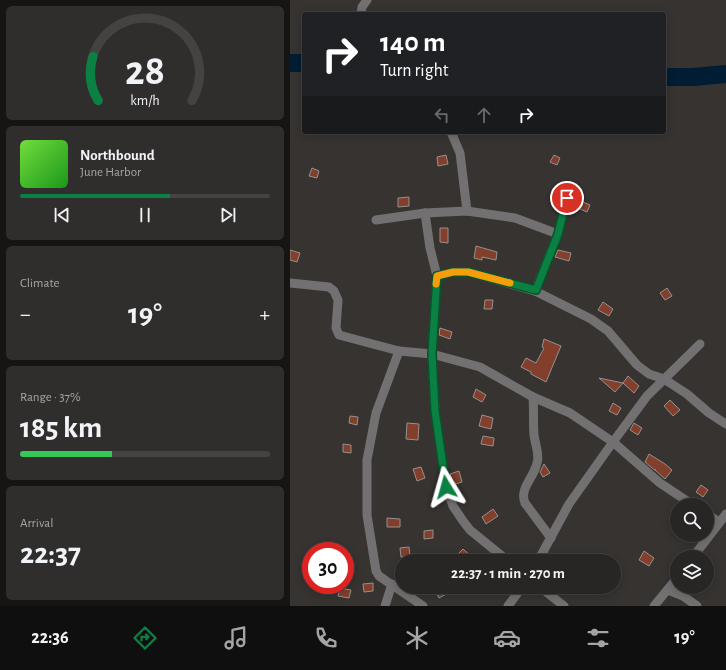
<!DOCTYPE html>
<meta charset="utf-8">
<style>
body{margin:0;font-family:"Alegreya Sans",sans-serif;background:#302e2d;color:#f1f3f6;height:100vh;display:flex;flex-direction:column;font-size:15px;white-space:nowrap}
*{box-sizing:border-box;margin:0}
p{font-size:13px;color:#a5a5a7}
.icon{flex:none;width:22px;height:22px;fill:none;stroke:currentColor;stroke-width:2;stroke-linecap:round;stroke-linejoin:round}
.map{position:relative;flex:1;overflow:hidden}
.panel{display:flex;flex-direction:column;gap:6px;padding:6px;background:#161514;width:290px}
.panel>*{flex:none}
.banner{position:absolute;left:12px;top:12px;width:364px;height:122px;border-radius:4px;box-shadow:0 2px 10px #0003,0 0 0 1px #444342;background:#202124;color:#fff;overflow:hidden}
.tools{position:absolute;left:380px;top:498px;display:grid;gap:8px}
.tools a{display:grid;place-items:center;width:44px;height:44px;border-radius:50%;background:#282625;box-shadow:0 2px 10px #0003,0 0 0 1px #444342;font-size:20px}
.speed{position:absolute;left:12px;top:542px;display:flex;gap:8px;font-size:20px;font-weight:700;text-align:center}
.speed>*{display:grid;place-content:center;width:52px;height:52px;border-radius:50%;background:#282625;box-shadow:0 2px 10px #0003,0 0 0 1px #444342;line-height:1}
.speed .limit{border:6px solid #d22;background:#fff;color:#111}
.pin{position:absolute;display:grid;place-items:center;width:34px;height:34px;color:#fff;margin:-17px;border:2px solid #fff;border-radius:50%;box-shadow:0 1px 4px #0007}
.me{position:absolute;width:44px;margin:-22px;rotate:352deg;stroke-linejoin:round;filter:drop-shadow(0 0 3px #0008)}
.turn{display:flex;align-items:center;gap:14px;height:84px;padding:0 12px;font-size:18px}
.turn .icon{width:52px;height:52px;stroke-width:2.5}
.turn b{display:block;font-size:28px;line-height:34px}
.lanes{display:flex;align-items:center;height:38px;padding:0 12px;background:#0003;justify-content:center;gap:20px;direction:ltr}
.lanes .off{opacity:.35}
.big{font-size:30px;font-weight:600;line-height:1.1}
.panel .widget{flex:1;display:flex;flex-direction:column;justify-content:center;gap:6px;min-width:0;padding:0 14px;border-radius:6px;background:#302e2d}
.panel .dial{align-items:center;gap:0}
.dial svg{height:104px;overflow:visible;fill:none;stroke:#444342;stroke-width:7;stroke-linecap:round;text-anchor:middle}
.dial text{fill:#f1f3f6;stroke:none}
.song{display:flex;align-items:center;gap:12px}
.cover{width:48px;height:48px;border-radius:6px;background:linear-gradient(135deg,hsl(100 70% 55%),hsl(120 70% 35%))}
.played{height:4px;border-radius:2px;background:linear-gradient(90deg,#0b8043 60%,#444342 60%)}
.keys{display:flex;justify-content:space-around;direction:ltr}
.heat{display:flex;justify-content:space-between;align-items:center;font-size:22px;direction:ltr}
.charge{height:6px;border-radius:3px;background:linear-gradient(90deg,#34c759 37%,#444342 0)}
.trip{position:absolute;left:105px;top:554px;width:226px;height:40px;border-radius:20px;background:#282625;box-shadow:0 2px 10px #0003,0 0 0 1px #444342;font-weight:600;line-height:40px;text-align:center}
.tabs{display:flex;height:64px;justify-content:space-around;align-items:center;background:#100f0f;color:#a5a5a7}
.tabs .icon{width:28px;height:28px}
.tabs .current{color:#0b8043}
.tabs b{font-size:18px;color:#f1f3f6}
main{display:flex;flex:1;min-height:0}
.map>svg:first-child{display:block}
</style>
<main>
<section class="panel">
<div class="widget dial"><svg viewBox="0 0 100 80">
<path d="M14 69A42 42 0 1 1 86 69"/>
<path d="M14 69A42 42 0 0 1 10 35" stroke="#0b8043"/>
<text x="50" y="56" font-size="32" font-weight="700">28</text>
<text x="50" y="72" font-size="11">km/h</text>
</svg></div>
<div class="widget">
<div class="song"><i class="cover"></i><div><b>Northbound</b><p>June Harbor</p></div></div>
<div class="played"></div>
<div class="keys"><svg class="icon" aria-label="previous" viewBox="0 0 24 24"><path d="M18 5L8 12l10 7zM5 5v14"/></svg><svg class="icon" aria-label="pause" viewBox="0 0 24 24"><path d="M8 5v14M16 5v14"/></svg><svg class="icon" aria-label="next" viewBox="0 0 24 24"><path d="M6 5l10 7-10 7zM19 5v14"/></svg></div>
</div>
<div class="widget"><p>Climate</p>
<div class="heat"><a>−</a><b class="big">19°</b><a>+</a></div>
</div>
<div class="widget"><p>Range · 37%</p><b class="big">185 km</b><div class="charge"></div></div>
<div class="widget"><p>Arrival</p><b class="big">22:37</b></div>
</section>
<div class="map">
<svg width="436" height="606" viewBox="0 0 436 606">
<rect width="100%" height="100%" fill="#363331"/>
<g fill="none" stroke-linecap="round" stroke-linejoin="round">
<g stroke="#001d33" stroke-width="18">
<path d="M0,63H14"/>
<path d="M374,77H403L436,74"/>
</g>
</g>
<g fill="#813f2c" stroke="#96918f">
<path d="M156,155L158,164L148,166L147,157Z"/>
<path d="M264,155L270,158L267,165L260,162Z"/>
<path d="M22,168L29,171L27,178L19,176Z"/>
<path d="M119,197V206L108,207V198Z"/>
<path d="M293,202L300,205L297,212L290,209Z"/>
<path d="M150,228H158V243L150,242Z"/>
<path d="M186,246L207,252L206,260L192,257V260L184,258Z"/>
<path d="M0,250L10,253L7,262L0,260Z"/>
<path d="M268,250L281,253L279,261L265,257Z"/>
<path d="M377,288L382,296L375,300L370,293Z"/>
<path d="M195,300H203L202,309H194Z"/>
<path d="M313,302L323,309L319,316L308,310Z"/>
<path d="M150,328L162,332L160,339L149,335Z"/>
<path d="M254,339L271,346L256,382L241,374V372L231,367L236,358L246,363L254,348L252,347Z"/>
<path d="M338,376L349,386L344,393L333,383L325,392L309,378L333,383Z"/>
<path d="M186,389L196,395L192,402L183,397Z"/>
<path d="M380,400L390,410L383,416L374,406Z"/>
<path d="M323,403L331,408L327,415L319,411Z"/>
<path d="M192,415L203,418L201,429L189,426Z"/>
<path d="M60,416L68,417L67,425L59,423Z"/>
<path d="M117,423L129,424L128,440L116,439Z"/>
<path d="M344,423L352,428L348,435L340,430Z"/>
<path d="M193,436L204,438L203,446L191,444Z"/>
<path d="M53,444L61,445V453L53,452Z"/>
<path d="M359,454L375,464L382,470L375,479L365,470L366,469L365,470L362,468L355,462Z"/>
<path d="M254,464L260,473L253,477L250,472Z"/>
<path d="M131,467L135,478L127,481L123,469Z"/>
<path d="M169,471L172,482L163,485L160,474Z"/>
<path d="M411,485L418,490L413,497L406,492Z"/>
<path d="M203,509L208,516L196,524L192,517Z"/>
<path d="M97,518L110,519V527H97Z"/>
<path d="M143,530V538L134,539V531Z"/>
<path d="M119,547L120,556L111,557L110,548Z"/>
<path d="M173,549L181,556L177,561H170L165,557Z"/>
<path d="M354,551L364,558L359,566L349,560Z"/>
<path d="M83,583V591L74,592L73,584Z"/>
<path d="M151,587H155L158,593L149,598L145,590Z"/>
<path d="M50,588L61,590L59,598L48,596Z"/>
</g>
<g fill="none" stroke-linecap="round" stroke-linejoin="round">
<g stroke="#727070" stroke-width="9">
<path d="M71,14L72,7L77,0"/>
<path d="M161,132L170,153L177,211"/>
<path d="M135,213L140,248L147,276L142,354L145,411L156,487L163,506L173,521L180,530L218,561"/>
<path d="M86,220L135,213L177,211L225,218L268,234"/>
<path d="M147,276L163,272H179L245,291L301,319L318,331L347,365L359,374L374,379L397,394L419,413L436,424"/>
<path d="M0,283L39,287L44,291L48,300L46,328L49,335L109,351L142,354L190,367L243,397L280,413L323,442L370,483L403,505"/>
<path d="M245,291L268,234L277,198"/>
<path d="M109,351L86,413L77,460V515L86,571L89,576L133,606"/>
<path d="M243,397C244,410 243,423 244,435C245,444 250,454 247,463C244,478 229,488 235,503L261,538"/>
<path d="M417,514L429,522"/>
<path d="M403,557L436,514"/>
<path d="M248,561L279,504L323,442L357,396L410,344"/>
<path d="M250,587L274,606"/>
<path d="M378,590L393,596L407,606"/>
<path d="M95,606L102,584"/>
<path d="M218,606L232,587"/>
<path d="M364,606L387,578"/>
</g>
</g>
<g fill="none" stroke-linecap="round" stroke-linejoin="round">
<g stroke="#07532c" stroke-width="10">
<path id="route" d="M156,487L145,411L142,354L147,276L163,272H178L246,290L268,234L277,198"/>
</g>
<use href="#route" stroke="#0b8043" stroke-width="7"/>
<path stroke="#f59e0b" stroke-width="7" d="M146,284L147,276L163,272H178L220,283"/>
</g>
</svg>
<div class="tools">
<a><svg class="icon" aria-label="search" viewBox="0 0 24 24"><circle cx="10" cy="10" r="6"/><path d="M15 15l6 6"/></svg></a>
<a><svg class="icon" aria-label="layers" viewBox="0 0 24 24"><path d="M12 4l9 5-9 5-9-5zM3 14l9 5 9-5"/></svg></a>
</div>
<div class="speed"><div class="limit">30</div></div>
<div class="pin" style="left:277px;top:198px;background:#d93025"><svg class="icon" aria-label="arrive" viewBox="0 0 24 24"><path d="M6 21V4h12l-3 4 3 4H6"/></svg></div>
<svg class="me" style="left:156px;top:487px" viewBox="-20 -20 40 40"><path d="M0-17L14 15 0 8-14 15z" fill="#0b8043" stroke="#fff" stroke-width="4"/></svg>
<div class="trip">22:37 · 1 min · 270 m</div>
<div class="banner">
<div class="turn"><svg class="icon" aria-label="right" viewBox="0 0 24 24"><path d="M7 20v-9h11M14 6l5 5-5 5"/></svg><div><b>140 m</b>Turn right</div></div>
<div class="lanes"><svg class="icon off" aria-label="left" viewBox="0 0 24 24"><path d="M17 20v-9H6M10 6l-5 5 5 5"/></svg><svg class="icon off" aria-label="ahead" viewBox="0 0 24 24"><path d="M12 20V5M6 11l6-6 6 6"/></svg><svg class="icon" aria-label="right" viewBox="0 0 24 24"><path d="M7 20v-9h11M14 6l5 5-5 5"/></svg></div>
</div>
</div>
</main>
<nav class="tabs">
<b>22:36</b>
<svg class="icon current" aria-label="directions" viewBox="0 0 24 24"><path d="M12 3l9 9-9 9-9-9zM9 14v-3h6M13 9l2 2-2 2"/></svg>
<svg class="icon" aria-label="music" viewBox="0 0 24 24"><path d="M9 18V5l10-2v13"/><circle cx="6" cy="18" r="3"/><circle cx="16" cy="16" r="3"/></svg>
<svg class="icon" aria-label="phone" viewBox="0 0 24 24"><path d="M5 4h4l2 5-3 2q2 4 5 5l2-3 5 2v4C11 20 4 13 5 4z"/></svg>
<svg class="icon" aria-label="climate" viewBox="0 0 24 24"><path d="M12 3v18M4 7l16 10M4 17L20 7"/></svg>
<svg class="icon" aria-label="car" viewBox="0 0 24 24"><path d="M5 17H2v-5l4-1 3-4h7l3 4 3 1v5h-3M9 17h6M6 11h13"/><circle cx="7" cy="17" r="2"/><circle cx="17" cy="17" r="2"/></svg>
<svg class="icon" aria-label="filters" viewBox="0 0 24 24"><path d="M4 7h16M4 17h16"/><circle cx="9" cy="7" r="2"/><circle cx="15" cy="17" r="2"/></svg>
<b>19°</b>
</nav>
